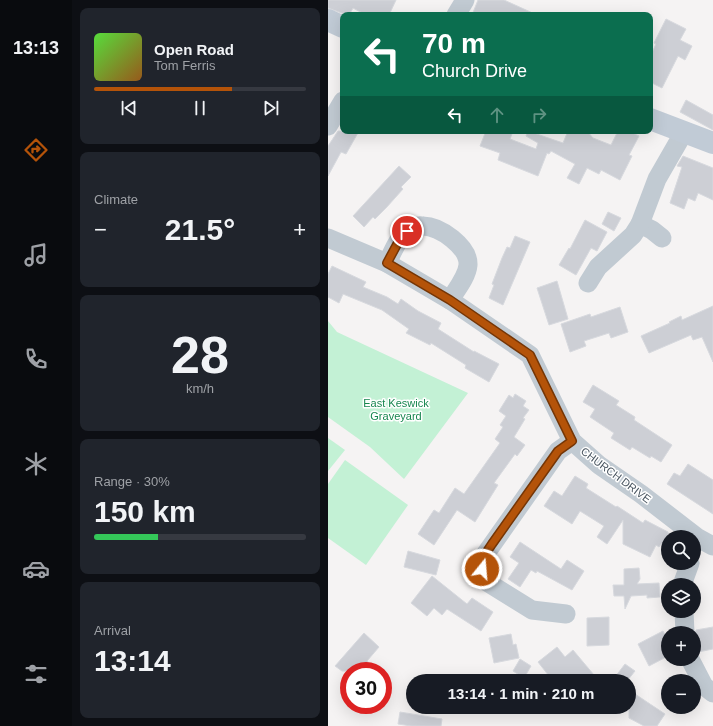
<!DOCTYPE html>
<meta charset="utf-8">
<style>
body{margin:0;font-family:Helvetica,sans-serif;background:#20242c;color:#f1f3f6;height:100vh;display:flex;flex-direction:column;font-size:15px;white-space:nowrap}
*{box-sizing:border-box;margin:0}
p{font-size:13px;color:#9ea1a6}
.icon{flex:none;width:22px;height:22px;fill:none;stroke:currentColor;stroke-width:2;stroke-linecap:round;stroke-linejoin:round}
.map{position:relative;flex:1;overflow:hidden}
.details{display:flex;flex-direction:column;gap:8px;padding:8px;background:#0d0f14;width:256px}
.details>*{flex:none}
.guide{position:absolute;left:12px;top:12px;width:313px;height:122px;border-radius:8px;box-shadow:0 4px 16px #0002;background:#0b6e4f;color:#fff;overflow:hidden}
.buttons{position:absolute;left:333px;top:530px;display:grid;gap:8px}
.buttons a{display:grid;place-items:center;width:40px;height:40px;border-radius:50%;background:#171b24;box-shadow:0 4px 16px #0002;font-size:20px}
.speed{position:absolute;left:12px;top:662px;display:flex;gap:8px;font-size:20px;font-weight:700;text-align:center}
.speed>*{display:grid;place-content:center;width:52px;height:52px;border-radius:50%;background:#171b24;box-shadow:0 4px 16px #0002;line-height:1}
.speed .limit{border:6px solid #d22;background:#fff;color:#111}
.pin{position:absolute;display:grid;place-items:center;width:34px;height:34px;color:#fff;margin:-17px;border:2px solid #fff;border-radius:50%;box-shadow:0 1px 4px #0007}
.me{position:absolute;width:44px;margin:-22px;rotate:17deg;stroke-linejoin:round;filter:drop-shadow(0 0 3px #0008)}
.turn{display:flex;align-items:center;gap:14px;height:84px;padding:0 16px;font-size:18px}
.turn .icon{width:52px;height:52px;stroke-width:2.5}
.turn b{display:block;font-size:28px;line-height:34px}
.lanes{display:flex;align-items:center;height:38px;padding:0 16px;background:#0003;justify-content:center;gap:20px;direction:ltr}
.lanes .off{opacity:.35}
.big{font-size:30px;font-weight:700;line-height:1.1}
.details .card{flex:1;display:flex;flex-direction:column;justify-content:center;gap:6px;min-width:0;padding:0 14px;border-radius:8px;background:#20242c}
.details .dial{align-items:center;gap:0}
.dial b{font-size:52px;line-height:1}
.song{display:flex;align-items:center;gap:12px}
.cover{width:48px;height:48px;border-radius:6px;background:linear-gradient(135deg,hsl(110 70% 55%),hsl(30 70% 35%))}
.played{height:4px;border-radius:2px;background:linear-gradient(90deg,#b45309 65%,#363941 65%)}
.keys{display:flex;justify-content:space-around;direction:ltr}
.heat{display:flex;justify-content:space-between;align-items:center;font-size:22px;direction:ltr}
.charge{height:6px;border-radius:3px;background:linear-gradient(90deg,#34c759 30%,#363941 0)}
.trip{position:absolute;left:78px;top:674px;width:230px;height:40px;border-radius:20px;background:#171b24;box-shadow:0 4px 16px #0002;font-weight:700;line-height:40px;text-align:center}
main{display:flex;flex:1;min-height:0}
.dock{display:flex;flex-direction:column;width:72px;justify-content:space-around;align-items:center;background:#090b0e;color:#9ea1a6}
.dock .icon{width:28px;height:28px}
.dock .current{color:#b45309}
.dock b{font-size:18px;color:#f1f3f6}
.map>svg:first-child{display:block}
</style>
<main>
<nav class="dock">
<b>13:13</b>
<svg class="icon current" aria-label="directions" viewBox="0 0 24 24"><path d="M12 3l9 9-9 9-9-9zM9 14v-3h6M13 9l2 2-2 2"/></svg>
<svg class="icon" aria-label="music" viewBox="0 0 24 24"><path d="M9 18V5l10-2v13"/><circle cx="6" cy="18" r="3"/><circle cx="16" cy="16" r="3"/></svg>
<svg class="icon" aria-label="phone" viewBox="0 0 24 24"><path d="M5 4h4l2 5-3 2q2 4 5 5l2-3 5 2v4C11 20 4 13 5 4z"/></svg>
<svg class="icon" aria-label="climate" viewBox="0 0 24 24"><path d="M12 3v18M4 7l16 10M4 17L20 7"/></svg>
<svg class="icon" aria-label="car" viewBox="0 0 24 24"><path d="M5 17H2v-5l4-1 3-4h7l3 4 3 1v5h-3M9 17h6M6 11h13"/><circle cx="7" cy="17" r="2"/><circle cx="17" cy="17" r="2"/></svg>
<svg class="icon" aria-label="filters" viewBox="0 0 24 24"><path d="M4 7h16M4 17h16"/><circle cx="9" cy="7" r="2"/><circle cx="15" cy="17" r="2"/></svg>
</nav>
<section class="details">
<div class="card">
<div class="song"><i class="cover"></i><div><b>Open Road</b><p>Tom Ferris</p></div></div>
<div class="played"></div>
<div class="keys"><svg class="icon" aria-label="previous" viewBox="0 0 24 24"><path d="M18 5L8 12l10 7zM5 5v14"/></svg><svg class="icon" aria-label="pause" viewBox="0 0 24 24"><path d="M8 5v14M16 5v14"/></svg><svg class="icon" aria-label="next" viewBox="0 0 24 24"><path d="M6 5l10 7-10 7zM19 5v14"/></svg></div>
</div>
<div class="card"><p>Climate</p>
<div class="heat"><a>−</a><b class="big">21.5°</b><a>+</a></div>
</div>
<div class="card dial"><b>28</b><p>km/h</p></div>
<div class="card"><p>Range · 30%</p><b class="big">150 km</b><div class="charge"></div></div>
<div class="card"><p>Arrival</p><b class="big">13:14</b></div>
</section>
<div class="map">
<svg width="385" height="726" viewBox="0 0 385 726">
<rect width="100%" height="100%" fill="#f5f3f3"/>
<g fill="#c3f1d5">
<path d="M0,321L9,332L140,393L76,479L42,447L0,417Z"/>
<path d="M0,438L17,450L0,471Z"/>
<path d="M17,460L80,505L38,565L0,538V484Z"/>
</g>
<g fill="#cdcfd5" stroke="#d7d9de">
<path d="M0,0H68L61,15H38L25,8L21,15H19L0,8Z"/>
<path d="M150,0H176L209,15H144Z"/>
<path d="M338,19L358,29L352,40L364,46L357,60L350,56L334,88L322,82V57L328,44L326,43Z"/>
<path d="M358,100L385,115V130L352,112Z"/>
<path d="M10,131H31L18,154L13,152L0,176V146Z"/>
<path d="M158,131H185L182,139L208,149L210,143L198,136L200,131L235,143L240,131H259L265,138L283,145L290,131H300L311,136L301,155L304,156L292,180L273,170L271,174L259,168L251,184L239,178L247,164L223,151L221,154L219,153L210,176L170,160L172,153L152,146Z"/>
<path d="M355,156L385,168V200L370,193L367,201L360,198L356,209L342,203L354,167L349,166Z"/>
<path d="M71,166L83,177L73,187L75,189L58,208L47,219L45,217L36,227L25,216Z"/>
<path d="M280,212L293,218L286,231L274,224Z"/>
<path d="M257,220L279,232L269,251L263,248L248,275L231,265L241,248L242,249Z"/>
<path d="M187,236L202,242L175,305L161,298L166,285L164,284L174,258L179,247L182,248Z"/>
<path d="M4,266L38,282L35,287L59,297L70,304L73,299L90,311L113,323L110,329L146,352V351L171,364L161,382L137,368L138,365L103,343L102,345L78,333L81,329L54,310L15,294L11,303L0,297V274Z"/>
<path d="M229,281L240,319L221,325L209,288Z"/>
<path d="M385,306V362L374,337L365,340L363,335L321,353L313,336L342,323L341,322L353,316L354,320Z"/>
<path d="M292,307L300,332L283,338L281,333L256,341L258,346L242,352L233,324L262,314L263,317Z"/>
<path d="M265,385L291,401L288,405L307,417L306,420L344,445L333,462L323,456L322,458L304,447L302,450L283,438L286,433L262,417L267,409L255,402Z"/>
<path d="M187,394L198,401L195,406L201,410L195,418L197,419L186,437L197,445L189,456L187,454L166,483L170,485L147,522L129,510L106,545L90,534L106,510L111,513L127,488L136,494L172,443L167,439L175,427L172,425L178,416L171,411L181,395L185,398Z"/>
<path d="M360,464L385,480V514L339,484L346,473L352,476Z"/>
<path d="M247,476L260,484L258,488L288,507L289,506L315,523L317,520L340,532V548L333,544L331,547L328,545L322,557L295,544V520L279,544L269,537L276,526L252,511L244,524L216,506L226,491L234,496Z"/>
<path d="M192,542L233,569L239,560L256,571L244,590L209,571L208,573L203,570L192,587L180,579L191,563L182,557Z"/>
<path d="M80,551L112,560L108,575L76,567Z"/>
<path d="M311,568L312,579L309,584L331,583L332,597L319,598V595L303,596L297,609L296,596H286L285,585H296V569Z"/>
<path d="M104,576L139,604L144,598L165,612L153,631L119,609L114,615L106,608L99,616L83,603Z"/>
<path d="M281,617V645L259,646V618Z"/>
<path d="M385,627V649L370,652L367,636L368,630Z"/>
<path d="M335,631L340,640V656L321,666L310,644Z"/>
<path d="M36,633L51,647L39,661L50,671H14L7,666Z"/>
<path d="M183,634L185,645L188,644L191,658L166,663L161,638Z"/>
<path d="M229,647L237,657L245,650L271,681H225L210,662Z"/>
<path d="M192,659L203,666L196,678L185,671Z"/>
<path d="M297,664L307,671L299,681H284Z"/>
<path d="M301,690L337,714L329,726H316L301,718Z"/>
<path d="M72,712L114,719L113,726H83L70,724Z"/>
</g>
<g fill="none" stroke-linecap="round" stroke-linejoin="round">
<g stroke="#c1cad2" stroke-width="19">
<path d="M128,15L137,0"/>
<path d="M0,126L15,101"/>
<path d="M312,224L324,230L334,238"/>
<path d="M0,238L59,263L122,300L202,355L244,441L271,465L313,494L370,538L385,546"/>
<path d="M59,263C65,252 70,236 81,230C85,227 90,225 95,226C112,226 141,247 140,265C139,277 128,290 122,300"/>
<path d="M260,283L270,267L305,235L312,224L329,179L356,132"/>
<path d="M354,585L362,563"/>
<path d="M356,611L357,633"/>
<path d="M238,614L204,610L154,579V559L230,451L244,441"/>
<path d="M362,659L376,686L385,693"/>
</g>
<g stroke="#c1cbd6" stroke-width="22">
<path d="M0,20L15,27"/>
<path d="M322,119L385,143"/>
</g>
</g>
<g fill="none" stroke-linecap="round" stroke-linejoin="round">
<g stroke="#753606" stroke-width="10">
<path id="route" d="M79,231L73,237L59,263L122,300L202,355L244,441L230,451L164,544L154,559V569"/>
</g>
<use href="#route" stroke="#b45309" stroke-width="7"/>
</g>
<g text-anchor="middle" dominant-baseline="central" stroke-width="3" stroke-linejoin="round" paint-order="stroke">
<g font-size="11" fill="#17864f" stroke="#fff">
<text x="68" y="403">East Keswick<tspan x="68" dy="13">Graveyard</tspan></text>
</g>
<g font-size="11" fill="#4a5661" stroke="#fff">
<text transform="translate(288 475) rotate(37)">CHURCH DRIVE</text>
</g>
</g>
</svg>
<div class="buttons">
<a><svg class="icon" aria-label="search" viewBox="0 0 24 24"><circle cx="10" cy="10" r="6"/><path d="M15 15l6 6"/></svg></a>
<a><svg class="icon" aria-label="layers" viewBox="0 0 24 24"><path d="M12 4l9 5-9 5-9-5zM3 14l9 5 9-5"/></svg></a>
<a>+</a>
<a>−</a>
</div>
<div class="speed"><div class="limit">30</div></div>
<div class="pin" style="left:79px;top:231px;background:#d93025"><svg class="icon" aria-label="arrive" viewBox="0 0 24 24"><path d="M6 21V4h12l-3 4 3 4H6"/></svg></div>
<svg class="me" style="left:154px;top:569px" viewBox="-20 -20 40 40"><circle r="17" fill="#b45309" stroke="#fff" stroke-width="3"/><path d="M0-11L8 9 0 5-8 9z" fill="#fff"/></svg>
<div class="trip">13:14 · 1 min · 210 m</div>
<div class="guide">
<div class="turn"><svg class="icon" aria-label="left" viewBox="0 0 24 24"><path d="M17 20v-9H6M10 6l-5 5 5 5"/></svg><div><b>70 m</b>Church Drive</div></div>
<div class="lanes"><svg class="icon" aria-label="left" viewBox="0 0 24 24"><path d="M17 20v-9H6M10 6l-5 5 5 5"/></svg><svg class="icon off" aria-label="ahead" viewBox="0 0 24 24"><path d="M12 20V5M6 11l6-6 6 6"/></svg><svg class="icon off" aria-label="right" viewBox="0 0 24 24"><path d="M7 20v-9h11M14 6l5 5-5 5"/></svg></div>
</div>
</div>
</main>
